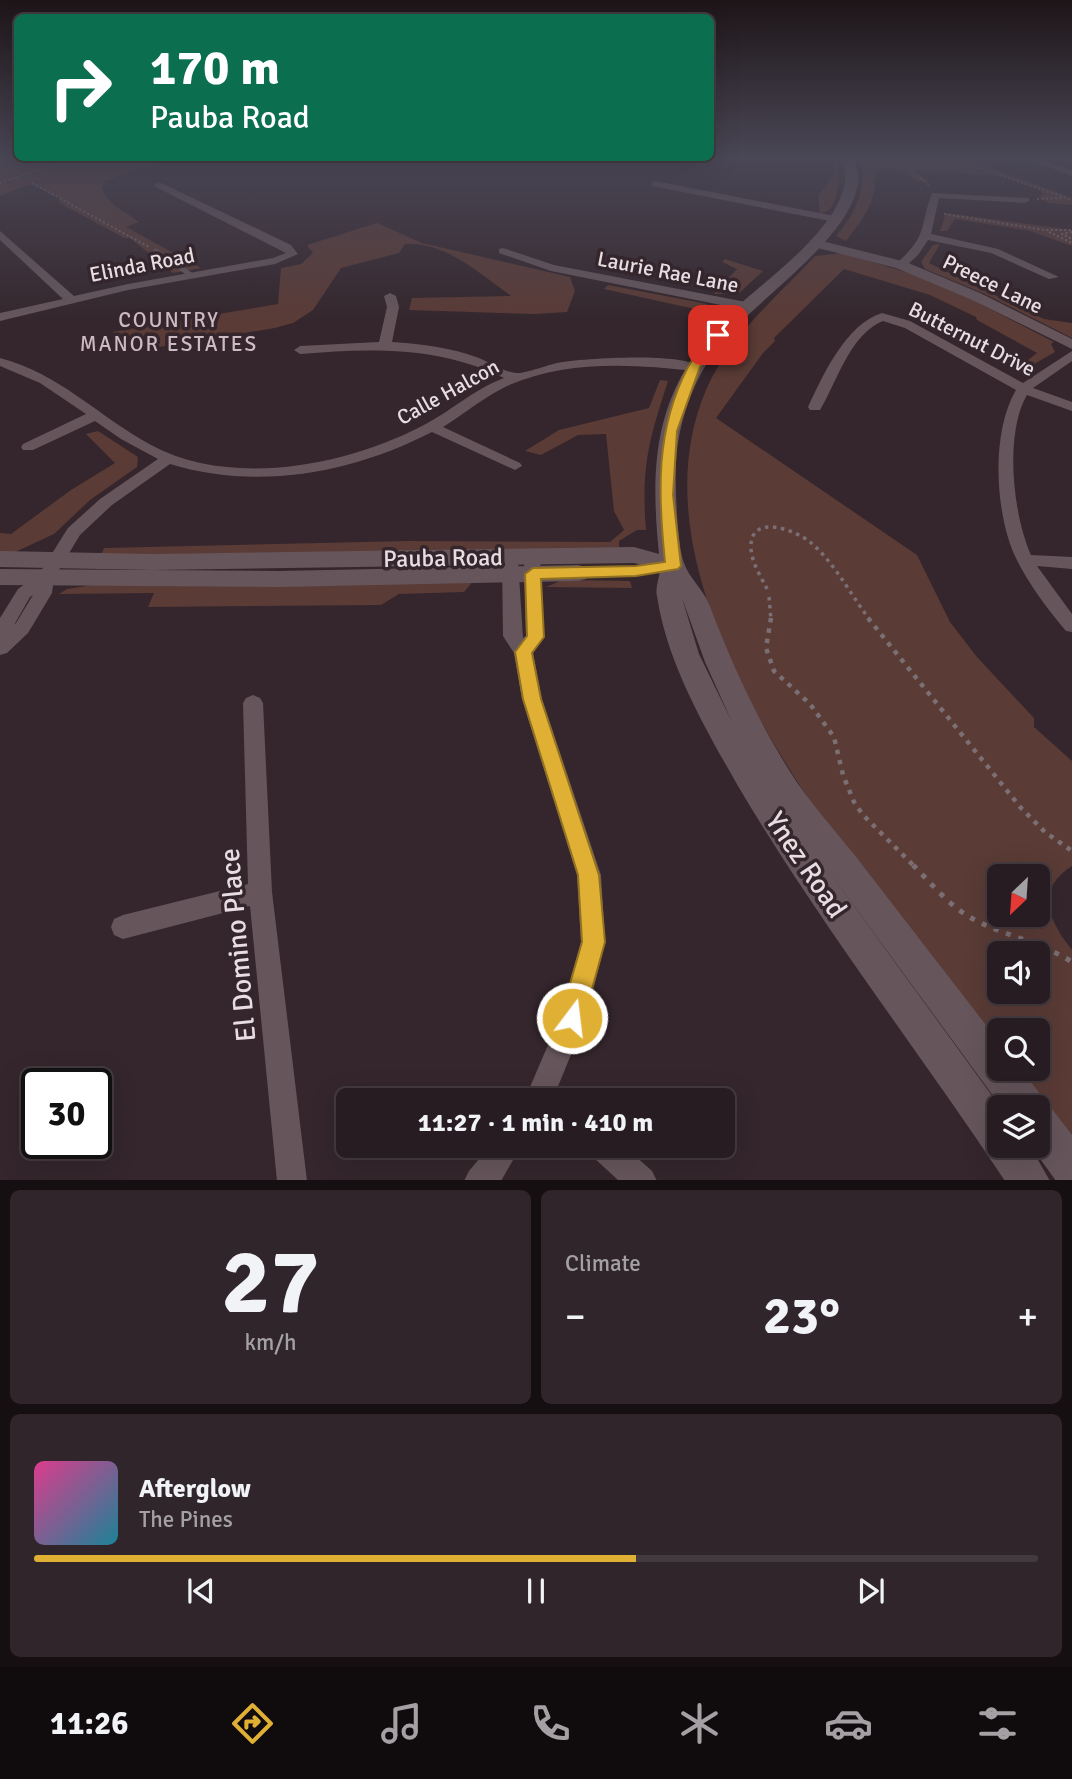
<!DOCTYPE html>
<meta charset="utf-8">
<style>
body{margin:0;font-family:Signika,sans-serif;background:#2f252a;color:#f1f3f6;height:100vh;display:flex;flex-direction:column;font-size:26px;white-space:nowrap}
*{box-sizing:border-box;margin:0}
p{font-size:23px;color:#a4a1a5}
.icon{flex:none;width:38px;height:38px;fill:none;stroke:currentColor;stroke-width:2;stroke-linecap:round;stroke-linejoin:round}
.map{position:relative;height:1180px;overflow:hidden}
.side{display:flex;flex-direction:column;gap:10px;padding:10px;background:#150f12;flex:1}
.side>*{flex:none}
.top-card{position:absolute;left:14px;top:14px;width:700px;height:147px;border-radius:10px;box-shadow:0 7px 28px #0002,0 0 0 2px #433a3f;background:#0b6e4f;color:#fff;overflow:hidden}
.needle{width:46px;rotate:205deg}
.buttons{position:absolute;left:987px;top:864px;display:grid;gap:14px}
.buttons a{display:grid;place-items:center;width:63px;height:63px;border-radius:10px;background:#271c21;box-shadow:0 7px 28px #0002,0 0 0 2px #433a3f;font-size:35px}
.speed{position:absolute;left:21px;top:1068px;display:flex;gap:14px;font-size:35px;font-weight:700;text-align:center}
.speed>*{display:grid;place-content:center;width:91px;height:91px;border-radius:50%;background:#271c21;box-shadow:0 7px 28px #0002,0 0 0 2px #433a3f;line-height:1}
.speed .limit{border:4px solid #111;border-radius:10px;background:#fff;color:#111}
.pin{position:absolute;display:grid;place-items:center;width:60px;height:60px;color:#fff;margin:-30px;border-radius:14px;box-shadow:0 4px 10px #0006}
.me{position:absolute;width:77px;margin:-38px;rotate:15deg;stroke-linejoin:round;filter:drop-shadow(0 0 5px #0008)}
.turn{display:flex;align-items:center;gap:24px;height:147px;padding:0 21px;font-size:32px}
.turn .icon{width:91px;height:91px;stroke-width:2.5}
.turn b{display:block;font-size:49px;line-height:60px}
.big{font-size:52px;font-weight:700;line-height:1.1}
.side .tile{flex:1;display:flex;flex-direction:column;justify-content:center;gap:10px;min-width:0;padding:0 24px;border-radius:10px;background:#2f252a}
.side .dial{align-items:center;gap:0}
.dial b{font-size:91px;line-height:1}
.song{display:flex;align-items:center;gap:21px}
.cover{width:84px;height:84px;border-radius:10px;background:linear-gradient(135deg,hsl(330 70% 55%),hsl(190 70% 35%))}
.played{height:7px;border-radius:4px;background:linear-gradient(90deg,#e0b034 60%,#433a3f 60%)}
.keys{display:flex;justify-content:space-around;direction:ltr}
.heat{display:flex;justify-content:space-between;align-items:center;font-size:38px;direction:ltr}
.side .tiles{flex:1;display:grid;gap:10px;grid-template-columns:1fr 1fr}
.tile:last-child{grid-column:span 2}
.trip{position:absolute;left:336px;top:1088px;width:399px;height:70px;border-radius:10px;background:#271c21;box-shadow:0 7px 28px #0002,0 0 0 2px #433a3f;font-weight:700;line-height:70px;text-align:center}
.tabs{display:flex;height:112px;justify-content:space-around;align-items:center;background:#100b0d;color:#a4a1a5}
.tabs .icon{width:49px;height:49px}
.tabs .current{color:#e0b034}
.tabs b{font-size:32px;color:#f1f3f6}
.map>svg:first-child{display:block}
</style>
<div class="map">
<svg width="1072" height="1181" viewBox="0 0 1072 1181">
<rect width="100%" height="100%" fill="#34262c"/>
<g fill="#5a3b36" fill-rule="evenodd">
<path d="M822,157L836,159C841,173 840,213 820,213L818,196L835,172L831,158Z"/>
<path d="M858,157H963L1072,198V205L1048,203L1038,196L1043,195L1040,190L1008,177L914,170L928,182C907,183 908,162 874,172C879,200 862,220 846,241L836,236C855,213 870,187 858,157Z"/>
<path d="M54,158H155V165L135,170L103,182L106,183L102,186C103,203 127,212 139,222L126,227L201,268L173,273L130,238H124L58,202L61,199L30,184L0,196V166L28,165Z"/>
<path d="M946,213L1072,230V246L1030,231L955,219L947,231H940Z"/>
<path d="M377,223L422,243L570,277L575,291L567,312L535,314L409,310L412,298L511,296C481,274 444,241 405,244L399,253L341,268L313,310L293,323L275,328L153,348L112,332L278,304L281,268L301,264L313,253L307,245Z"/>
<path d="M940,244L929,263L1044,319L1072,323V338L985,294L925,269L921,262L933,245Z"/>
<path d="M842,253L912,274L965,296L1054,342L1051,344L1055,352L1024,370H1015L1037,353L977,320L976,317L930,295L844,269L774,338L775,341L763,353L716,418L917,555L950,622L977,657L1034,718V727L1072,761V866C1034,890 1049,921 1072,950V1146L1013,1069H1038V1031H999V1052C878,894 615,604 706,390C729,336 776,298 815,256ZM999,877H1038V915H999ZM999,954H1038V992H999Z"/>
<path d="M725,259L763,271L739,293L714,294L737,269L722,262Z"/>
<path d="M608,285L707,304L713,313L604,289Z"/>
<path d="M660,380L668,381C649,440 641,467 646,530H637L619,541V548L101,555L104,548L407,541L610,542L624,530L614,511L606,434L578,435L541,455L525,451L559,430L649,408Z"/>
<path d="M98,431L138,457L137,467L90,500L54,534L13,553L0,552V533L11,534L71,490L115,463L86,434Z"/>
<path d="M475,579L464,592L399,594L381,605L148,607L154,593L59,594L67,589L92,585Z"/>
<path d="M563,580L630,581L632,588L546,587Z"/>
</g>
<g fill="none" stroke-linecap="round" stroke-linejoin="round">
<g stroke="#7b6f74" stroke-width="2" stroke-dasharray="2 2.5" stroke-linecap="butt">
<path d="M949,157L1072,200"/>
<path d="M933,162L939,157"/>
<path d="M0,183L73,158"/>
<path d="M32,183L149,247"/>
<path d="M929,185L909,168L925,163H960"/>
<path d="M1037,199L1064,198"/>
<path d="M944,214L1045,230H1072"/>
<path d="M1049,232L1072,243"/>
<path d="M1072,232L1062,234L1072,239"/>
</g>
<g stroke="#7b6f74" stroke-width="3.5" stroke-dasharray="3.5 4.5" stroke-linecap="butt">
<path d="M767,589C761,577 752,563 751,549C749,512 795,530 810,542C835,563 850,594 870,620"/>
<path d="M769,597L771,620"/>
</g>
<g stroke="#7b6f74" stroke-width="4.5" stroke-dasharray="4.5 6" stroke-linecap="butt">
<path d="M771,618L766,648L774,671L810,704L834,737L843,775L854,802L863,815L914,866"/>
<path d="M868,618L1021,808L1045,832L1072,851"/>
</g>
<path stroke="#7b6f74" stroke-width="5" stroke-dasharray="5 8" stroke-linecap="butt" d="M913,865C931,883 949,906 973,919C1005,936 1041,942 1072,962"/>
<path stroke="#66565c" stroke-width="5" d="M156,251L191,275"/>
<g fill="#66565c" fill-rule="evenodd">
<path d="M1023,157H1035L1072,170V176Z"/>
<path d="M655,181L835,216L840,219L835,222L652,186V182Z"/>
<path d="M159,182L291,245L298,254L275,264L128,290L0,321V313L63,299L0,240V231L74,296L128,284L273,258L286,253L156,187L154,185Z"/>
<path d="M932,193L1028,198L1030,200L1025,203L939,198L931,234L998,249L1059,277L1049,279L991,253L928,240L918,255L905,267H897V263C929,234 919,227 932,193Z"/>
<path d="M503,248L554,265L746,302L752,306L746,310L551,271L499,253V249Z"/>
<path d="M390,293L396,296L399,307L392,342C420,344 449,347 476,357C488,361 503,372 516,373C524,374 548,365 557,363C583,358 683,352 700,367L694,371C632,364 565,360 507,386C484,397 464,414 443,427L520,463L522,466L515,470L432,432C352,473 258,491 170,464L112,505L80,535L54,578L52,593L28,633L7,653L0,655V618L18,589L39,574L68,528L100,499L158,459L121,439L95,421L33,450H23L21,447L23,444L86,414L40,383L0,366V358C59,373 99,417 151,445C231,488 345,466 422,426C450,412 474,389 504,378C439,346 371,348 300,354L294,350L300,346L379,342L387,307L384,296ZM33,595L16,623L14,625L30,597Z"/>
<path d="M882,313L910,321L1023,383L1072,351V361L1033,388L1072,402V411L1027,395C1004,434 1013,515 1031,555L1072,557V569L1037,566L1072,614V632L1066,631C1046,607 1027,582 1014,554C995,510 991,432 1016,390L905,328L883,321C850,334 837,382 820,410H810L808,407C823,375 846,324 882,313Z"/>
<path d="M532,550L540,556L544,637L533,653L542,699L601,875L605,942L586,1018L552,1101H524L560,1017L581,942L577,875L522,699L514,653L503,636L502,560L510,554L518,560L523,638L526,636L524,556Z"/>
<path d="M253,695L260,698L263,703L272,892L307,1181H277L250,906L123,939L114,935L111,927L114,919L123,915L248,884L243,703L246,698Z"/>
<path d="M490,1146H521L501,1181H464L469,1171Z"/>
<path d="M588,1146H624L652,1171L657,1181H619L592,1156Z"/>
</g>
<path fill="#66565c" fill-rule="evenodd" d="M814,239L906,262L980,293L1072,339V349L970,299L896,268L810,246V240Z"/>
<g fill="#66565c" fill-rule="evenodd">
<path d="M841,157H853C856,165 859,174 858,183C849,243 751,301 716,350C692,382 678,424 676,463C675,485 677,545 684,563C689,578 703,589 709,604C731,662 756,717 789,770C808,801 834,829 857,858C904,919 952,981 999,1042V1069H1021L1040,1094L1045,1106L1052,1109L1072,1135V1181H1056L1031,1146H1038V1108H1002L822,862L1001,1108L999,1146H1030L1050,1181H1005C918,1050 819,923 738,786C705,728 667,663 657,596C655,588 659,579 660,570L634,563L153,570L0,567V551L153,554L634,547L659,554C653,493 651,433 681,377C693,355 708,335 726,317C761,282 835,235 845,183C846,174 844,165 841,157ZM682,598L705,662L732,722L699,654Z"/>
<path d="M578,565L586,567L590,573L586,579L578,581L279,587L0,585V569L279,571Z"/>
</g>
</g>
<linearGradient id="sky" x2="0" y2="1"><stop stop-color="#1d1518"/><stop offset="0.49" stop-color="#4a4756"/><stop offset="1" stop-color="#4a4756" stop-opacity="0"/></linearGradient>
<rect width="1072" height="322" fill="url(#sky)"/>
<path fill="#e0b034" stroke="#927222" stroke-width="2" d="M714,333L723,335L700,367L677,431L673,495L681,566L678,569L636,576L541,579L544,637L532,653L541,699L599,875L605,942L584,1018L581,1026L572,1030L564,1026L560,1018L582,942L578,875L523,699L515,652L527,636L525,574L533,568L636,566L665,562C658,494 655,430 688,367C695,355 706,344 714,333Z"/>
<g text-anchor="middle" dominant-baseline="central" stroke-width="7" stroke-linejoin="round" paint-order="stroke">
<g font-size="21" fill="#e8dee2" stroke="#34262c">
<text transform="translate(142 265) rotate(-11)">Elinda Road</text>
<text transform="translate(668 272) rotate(11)">Laurie Rae Lane</text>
<text transform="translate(993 284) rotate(26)">Preece Lane</text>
<text transform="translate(972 339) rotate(27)">Butternut Drive</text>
<text transform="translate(448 392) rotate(-29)">Calle Halcon</text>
</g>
<g font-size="21" letter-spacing="2" fill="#cdbac2" stroke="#34262c">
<text x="169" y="320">COUNTRY<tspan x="169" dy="24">MANOR ESTATES</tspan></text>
</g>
<g font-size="24" fill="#e8dee2" stroke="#34262c">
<text transform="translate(443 558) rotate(-1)">Pauba Road</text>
</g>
<g font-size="28" fill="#e8dee2" stroke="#34262c">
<text transform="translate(806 865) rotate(56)">Ynez Road</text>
<text transform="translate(238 945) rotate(-95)">El Domino Place</text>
</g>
</g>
</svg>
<div class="buttons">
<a><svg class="needle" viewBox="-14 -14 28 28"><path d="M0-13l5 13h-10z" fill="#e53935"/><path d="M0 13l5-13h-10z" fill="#a4a1a5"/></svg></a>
<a><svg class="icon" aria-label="sound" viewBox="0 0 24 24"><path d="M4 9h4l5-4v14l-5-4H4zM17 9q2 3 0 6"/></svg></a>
<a><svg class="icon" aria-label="search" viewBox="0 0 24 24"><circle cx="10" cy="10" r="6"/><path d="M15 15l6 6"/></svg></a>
<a><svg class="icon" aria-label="layers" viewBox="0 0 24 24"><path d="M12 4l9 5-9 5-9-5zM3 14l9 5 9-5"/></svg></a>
</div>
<div class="speed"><div class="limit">30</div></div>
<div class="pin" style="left:718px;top:335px;background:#d93025"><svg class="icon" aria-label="arrive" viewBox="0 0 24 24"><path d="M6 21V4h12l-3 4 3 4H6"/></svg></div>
<svg class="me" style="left:572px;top:1018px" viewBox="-20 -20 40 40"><circle r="17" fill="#e0b034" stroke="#fff" stroke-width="3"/><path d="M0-11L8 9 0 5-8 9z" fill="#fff"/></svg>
<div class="trip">11:27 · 1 min · 410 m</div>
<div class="top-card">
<div class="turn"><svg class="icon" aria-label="right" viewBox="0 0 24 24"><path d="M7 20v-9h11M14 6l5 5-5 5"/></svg><div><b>170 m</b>Pauba Road</div></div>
</div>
</div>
<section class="side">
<div class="tiles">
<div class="tile dial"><b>27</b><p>km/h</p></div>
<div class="tile"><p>Climate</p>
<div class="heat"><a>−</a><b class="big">23°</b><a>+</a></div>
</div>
<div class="tile">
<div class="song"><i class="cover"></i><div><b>Afterglow</b><p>The Pines</p></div></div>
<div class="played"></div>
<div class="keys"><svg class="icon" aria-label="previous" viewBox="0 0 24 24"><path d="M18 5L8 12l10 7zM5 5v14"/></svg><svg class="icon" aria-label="pause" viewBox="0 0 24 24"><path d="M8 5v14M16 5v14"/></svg><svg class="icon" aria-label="next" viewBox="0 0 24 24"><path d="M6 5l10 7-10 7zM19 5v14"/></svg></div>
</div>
</div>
</section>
<nav class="tabs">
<b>11:26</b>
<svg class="icon current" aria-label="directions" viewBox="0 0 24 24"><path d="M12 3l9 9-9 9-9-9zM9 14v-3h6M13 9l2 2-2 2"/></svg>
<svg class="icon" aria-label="music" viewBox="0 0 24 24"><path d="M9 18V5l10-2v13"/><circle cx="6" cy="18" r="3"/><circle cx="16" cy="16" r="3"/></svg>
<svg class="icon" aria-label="phone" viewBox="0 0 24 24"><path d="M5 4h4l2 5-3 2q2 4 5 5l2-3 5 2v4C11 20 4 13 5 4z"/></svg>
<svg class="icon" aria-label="climate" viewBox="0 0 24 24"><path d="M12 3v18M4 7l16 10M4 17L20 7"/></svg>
<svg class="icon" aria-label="car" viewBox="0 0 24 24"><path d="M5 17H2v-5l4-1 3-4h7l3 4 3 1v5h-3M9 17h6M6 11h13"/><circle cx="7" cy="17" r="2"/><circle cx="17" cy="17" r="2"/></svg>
<svg class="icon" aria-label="filters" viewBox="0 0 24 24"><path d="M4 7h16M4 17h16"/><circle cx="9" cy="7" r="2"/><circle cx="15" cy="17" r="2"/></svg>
</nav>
